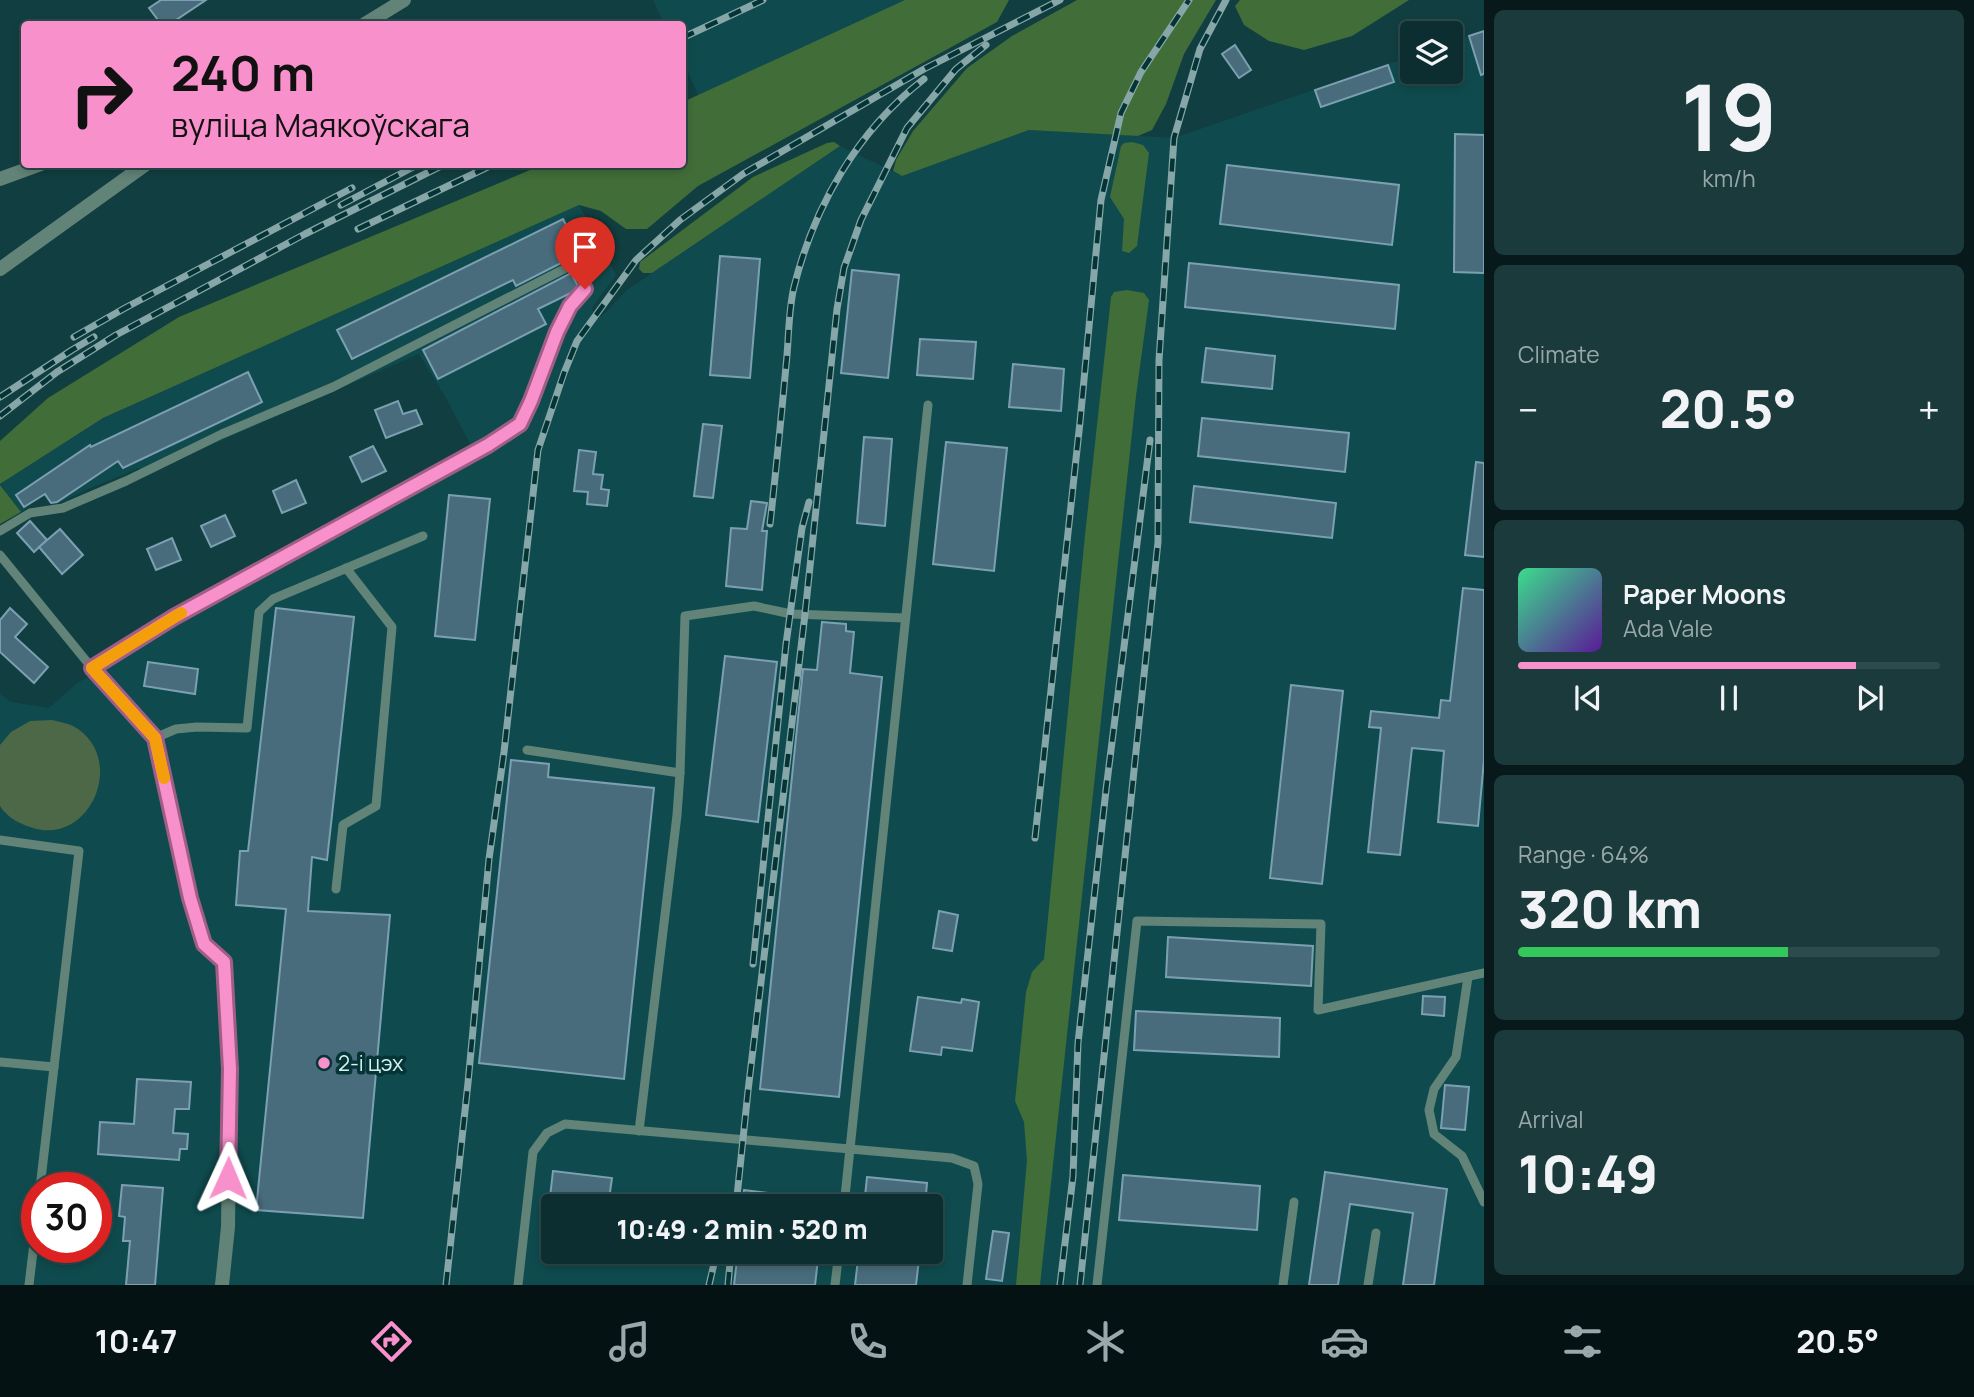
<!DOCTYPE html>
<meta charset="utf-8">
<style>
body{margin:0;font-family:Manrope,sans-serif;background:#1b3a3c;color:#f1f3f6;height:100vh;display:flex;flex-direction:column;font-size:26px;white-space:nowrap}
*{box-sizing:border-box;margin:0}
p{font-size:23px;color:#9aa8ab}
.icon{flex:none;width:38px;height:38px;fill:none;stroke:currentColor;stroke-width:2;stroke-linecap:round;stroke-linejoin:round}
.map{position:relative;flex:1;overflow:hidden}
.drawer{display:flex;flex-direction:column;gap:10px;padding:10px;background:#07191a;width:490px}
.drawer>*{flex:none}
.top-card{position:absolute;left:21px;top:21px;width:665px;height:147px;border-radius:7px;box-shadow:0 4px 10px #0003,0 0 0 2px #2d4a4c;background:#f890cc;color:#111;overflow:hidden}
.tools{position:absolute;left:1400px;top:21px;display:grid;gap:14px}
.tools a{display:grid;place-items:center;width:63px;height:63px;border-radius:7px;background:#0d2e30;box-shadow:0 4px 10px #0003,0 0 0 2px #2d4a4c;font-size:35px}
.speed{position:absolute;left:21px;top:1172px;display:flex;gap:14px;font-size:35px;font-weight:700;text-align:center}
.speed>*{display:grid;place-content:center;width:91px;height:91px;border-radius:50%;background:#0d2e30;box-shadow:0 4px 10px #0003,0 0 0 2px #2d4a4c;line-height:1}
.speed .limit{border:10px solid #d22;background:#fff;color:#111}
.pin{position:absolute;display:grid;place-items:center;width:60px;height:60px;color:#fff;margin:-72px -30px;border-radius:50% 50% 50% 0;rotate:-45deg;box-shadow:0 0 7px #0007}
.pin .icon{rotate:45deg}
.me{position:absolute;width:77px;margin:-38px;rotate:1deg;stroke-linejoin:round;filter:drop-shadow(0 0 5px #0008)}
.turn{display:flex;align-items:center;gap:24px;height:147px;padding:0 35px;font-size:32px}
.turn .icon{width:91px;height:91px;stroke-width:2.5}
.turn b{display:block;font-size:49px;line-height:60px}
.big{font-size:52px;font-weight:800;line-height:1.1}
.drawer .tile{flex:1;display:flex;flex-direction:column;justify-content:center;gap:10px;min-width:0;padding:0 24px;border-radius:10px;background:#1b3a3c}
.drawer .dial{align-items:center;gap:0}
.dial b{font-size:91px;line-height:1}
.song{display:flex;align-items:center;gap:21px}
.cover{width:84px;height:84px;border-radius:10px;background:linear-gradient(135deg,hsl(150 70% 55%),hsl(270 70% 35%))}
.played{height:7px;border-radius:4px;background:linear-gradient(90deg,#f890cc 80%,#2d4a4c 80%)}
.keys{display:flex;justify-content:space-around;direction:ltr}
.heat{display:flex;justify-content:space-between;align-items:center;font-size:38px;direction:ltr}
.charge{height:10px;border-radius:5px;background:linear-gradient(90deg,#34c759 64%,#2d4a4c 0)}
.trip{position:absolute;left:541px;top:1194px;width:402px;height:70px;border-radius:7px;background:#0d2e30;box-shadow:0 4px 10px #0003,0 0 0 2px #2d4a4c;font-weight:800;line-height:70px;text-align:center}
.tabs{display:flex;height:112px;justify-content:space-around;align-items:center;background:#051213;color:#9aa8ab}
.tabs .icon{width:49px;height:49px}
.tabs .selected{color:#f890cc}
.tabs b{font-size:32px;color:#f1f3f6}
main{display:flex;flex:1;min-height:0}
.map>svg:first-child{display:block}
</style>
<main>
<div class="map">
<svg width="1484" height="1285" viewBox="0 0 1484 1285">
<rect width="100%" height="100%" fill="#113e40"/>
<g fill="#0f4b4e" fill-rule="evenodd">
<path d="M653,0H923L703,105L683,62L682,24H664Z"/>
<path d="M1484,31V1285H0V694L11,702L49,708L77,683L110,665L147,637L481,459L473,449L446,398L419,354L183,457L146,477L139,468L88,489L52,506L43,496L21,512L0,484L103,418L579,205L616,275L591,309L601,317L627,290L840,146L902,176L1029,130L1174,138L1412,56V72H1451V42ZM37,1188H96V1248H37ZM553,1206H931V1251H553Z"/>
</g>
<path fill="#4c6846" d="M52,720C59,722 67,723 73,726C129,757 90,849 30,827C18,823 7,817 0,806V745L11,732L30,721Z"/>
<g fill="#416d39">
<path d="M905,0H1009L997,22L698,186L647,229H626L601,211L579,205L103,418L0,484V441L48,398L179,317L542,165L682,164L683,102Z"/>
<path d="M1077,0H1216L1184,54L1166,104L1152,130L1138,136L1029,130L902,176L893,171L896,160L913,131L967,68L1012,36Z"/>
<path d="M1240,0H1409L1352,36L1304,50L1269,41L1244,25L1235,6Z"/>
<path d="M834,142L840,146L652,273H643L639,269L640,262L753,177L827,143Z"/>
<path d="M1132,142L1143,145L1149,153L1137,246L1129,253L1122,251L1124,219L1110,197L1121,146L1124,143Z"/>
<path d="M1127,290L1144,293L1149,300L1136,396L1040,1285H1016L1027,1160L1024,1122L1015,1101L1026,992L1032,972L1044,959L1085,535L1111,297L1114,292Z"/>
<path d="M0,485L21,512L0,524Z"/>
</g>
<g fill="#496c7d" stroke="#7ba0b2" stroke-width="2">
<path d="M161,0H206L170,24H161L149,8Z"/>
<path d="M1484,31V74L1481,75L1469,36Z"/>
<path d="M1235,45L1251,70L1239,78L1222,54Z"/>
<path d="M1388,65L1394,82L1321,107L1315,90Z"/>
<path d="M1455,134L1484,135V273L1454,272Z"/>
<path d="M1227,165L1399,185L1392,245L1220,224Z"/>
<path d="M563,219L578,248L562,256L565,261L516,286L513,280L352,359L337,330Z"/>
<path d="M720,256L760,259L750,378L710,375Z"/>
<path d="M1189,263L1399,285L1395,329L1185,307Z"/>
<path d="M852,270L899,275L888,378L841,373Z"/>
<path d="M571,273L578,286L573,292L538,309L546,324L438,379L423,350Z"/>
<path d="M920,339L976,342L973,379L917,375Z"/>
<path d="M1206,348L1275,356L1272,389L1202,382Z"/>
<path d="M1013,364L1064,369L1061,411L1009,407Z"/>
<path d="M248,372L262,402L123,468L118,461L57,502L51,503L45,494L24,507L16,495L90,445L91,447Z"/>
<path d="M398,401L403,414L416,410L422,424L386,438L375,410Z"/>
<path d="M1202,418L1349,433L1345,472L1198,456Z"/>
<path d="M703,424L722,426L713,498L694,496Z"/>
<path d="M864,437L892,439L885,526L857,523Z"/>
<path d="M946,442L1007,448L994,571L933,564Z"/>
<path d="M373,446L386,471L362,482L350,457Z"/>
<path d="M579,450L596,452L593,474L603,475L601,489L609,490L607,506L587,504L588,492L574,491Z"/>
<path d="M1476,462L1484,463V557L1465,555Z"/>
<path d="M296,480L306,503L282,513L273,491Z"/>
<path d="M1194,486L1336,503L1332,538L1190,522Z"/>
<path d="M449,495L490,499L475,640L435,636Z"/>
<path d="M751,501L767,503L762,531H767L762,590L726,586L731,528L747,529Z"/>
<path d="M225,515L235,536L211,547L201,526Z"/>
<path d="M30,521L47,540L34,552L17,533Z"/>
<path d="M60,529L83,555L62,574L39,547Z"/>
<path d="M172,538L181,560L156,570L147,549Z"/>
<path d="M1463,588L1484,590V760L1478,826L1438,822L1444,751L1412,748L1400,855L1368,852L1381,728L1369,727L1371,711L1439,718L1441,700L1450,701Z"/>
<path d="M10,608L27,624L15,637L48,667L34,683L0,652V620Z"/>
<path d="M276,608L354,617L327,860L312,857L308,911L390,915L363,1218L256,1210L286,909L236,905L240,851H248Z"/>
<path d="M822,622L846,624V631L854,632L850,673L882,677L839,1097L760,1089L803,669L817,670Z"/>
<path d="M725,656L777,662L758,822L706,815Z"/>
<path d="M148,662L198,669L195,694L144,686Z"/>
<path d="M1291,685L1343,691L1322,884L1270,878Z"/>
<path d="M511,760L549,764L548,777L654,788L624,1079L479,1063Z"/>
<path d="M939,911L958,915L952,951L933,948Z"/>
<path d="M1168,937L1313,946L1311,986L1166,977Z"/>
<path d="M1423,996L1445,997L1444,1016L1422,1014Z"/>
<path d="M918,997L961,1003L962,999L979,1002L972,1051L942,1047L941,1055L910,1051Z"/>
<path d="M1136,1011L1280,1018L1279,1057L1134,1050Z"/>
<path d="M137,1079L191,1082L189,1109H175L173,1133L188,1134L187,1149H180L179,1160L98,1154L100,1122L134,1124Z"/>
<path d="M1445,1085L1469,1087L1465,1130L1441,1128Z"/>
<path d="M553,1171L612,1178L608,1206H549Z"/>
<path d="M1325,1172L1447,1189L1434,1285H1403L1413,1213L1350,1204L1338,1285H1309Z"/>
<path d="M1123,1175L1260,1186L1257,1230L1119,1220Z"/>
<path d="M867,1177L927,1183L925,1206H864Z"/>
<path d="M122,1185L163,1188L155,1285H126L130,1241H123L125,1217L119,1216Z"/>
<path d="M744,1190L808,1198L807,1206H742Z"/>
<path d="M993,1231L1009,1233L1002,1281L986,1279Z"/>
<path d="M738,1251H819L815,1285H734Z"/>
<path d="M859,1251H920L916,1285H855Z"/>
</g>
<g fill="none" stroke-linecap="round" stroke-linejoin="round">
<g stroke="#628377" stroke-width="9">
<path d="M0,531L30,513L63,508L126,481L222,434L333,387L574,264L585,281V289L570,306L557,333L531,401L520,424L488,445"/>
<path d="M0,555L92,668"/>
<path d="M155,738L176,729L197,727L247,728L259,612L273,599L423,536"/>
<path d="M527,750L680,773L685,616L754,606L791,614L905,618"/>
<path d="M0,840L79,851L40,1188"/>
<path d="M336,889L343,825L376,806L392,627L346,568"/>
<path d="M1468,977L1456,1057L1434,1089L1429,1110L1434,1134L1462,1156L1484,1202"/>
<path d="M0,1062L54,1067"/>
<path d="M639,1131L677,815L680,773"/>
<path d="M844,1206L928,405"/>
<path d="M29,1285L37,1218"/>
<path d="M518,1285L533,1152L547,1133L565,1124L952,1158L974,1166L978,1184L967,1285"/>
<path d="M835,1285L839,1251"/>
<path d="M1097,1285L1137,921L1321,924L1318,1010L1484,973"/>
<path d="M1283,1285L1294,1202"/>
<path d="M1368,1285L1376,1233"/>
</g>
<path stroke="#628377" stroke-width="14" d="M222,1285L228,1227L230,1069L224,962L204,944L190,898L155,738L92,668L174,617L488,445"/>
<g stroke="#628377" stroke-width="14">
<path d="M365,24L404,0"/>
<path d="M0,179L41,164"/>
<path d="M0,269L146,164"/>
</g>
<g stroke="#86a6a8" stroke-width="7">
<g id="rail">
<path d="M682,38L763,0"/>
<path d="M682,76L684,75"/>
<path d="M341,205L419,164"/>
<path d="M358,229L494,164"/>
<path d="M74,337L125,308L352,188"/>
<path d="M0,397L72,350L94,337"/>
<path d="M0,416L57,372L116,335L305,234L445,164"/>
<path d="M770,524C776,471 781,419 786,366C789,340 788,312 794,287C814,206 858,130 924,79"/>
<path d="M1035,838L1080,422L1101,200L1121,113L1141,72L1189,0"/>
<path d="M753,964L786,644L802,528L809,502"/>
<path d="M736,1206L748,1091L805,614L837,309L844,268L861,220L907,128L956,69L986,45"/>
<path d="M446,1285L468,1083L489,859L504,752L538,450L564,373L577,341L636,260L680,220L743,174L924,69L1060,0"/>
<path d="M709,1285L717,1251"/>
<path d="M728,1285L731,1251"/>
<path d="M1060,1285L1073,1176L1078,1043L1106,790L1150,440"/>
<path d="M1080,1285L1158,542L1159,360L1174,138L1200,49L1226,0"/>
</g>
</g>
<use href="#rail" stroke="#043436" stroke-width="4.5" stroke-dasharray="13" stroke-linecap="butt"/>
</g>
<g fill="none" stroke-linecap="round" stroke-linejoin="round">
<g stroke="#a15e85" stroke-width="18">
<path id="route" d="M228,1178L230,1069L224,962L204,944L190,898L155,738L92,668L174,617L488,445L520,424L531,401L557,332L570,306L585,289"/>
</g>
<use href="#route" stroke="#f890cc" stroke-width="12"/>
<path stroke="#f59e0b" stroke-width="12" d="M164,778L155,738L92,668L181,613"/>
</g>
<circle fill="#f890cc" stroke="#043436" stroke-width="2.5" cx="324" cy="1063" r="7"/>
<g text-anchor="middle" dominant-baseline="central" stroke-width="7" stroke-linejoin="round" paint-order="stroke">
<g font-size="21" fill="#d9f0f1" stroke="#043436" text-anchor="start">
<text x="338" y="1063">2-і цэх</text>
</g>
</g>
</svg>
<div class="tools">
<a><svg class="icon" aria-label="layers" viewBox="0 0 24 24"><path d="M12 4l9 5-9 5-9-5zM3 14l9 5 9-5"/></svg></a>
</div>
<div class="speed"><div class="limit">30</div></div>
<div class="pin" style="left:585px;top:289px;background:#d93025"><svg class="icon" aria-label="arrive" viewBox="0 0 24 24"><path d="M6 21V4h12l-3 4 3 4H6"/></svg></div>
<svg class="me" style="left:228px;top:1178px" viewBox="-20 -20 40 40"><path d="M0-17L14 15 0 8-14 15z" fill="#f890cc" stroke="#fff" stroke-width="4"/></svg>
<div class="trip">10:49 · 2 min · 520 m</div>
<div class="top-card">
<div class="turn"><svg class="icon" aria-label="right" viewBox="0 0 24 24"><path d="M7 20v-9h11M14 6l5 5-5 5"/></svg><div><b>240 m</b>вуліца Маякоўскага</div></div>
</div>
</div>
<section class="drawer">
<div class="tile dial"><b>19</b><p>km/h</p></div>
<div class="tile"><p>Climate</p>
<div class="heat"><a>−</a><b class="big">20.5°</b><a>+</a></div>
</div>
<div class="tile">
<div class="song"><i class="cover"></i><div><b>Paper Moons</b><p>Ada Vale</p></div></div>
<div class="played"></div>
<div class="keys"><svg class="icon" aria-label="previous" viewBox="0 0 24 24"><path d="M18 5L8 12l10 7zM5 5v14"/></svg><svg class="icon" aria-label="pause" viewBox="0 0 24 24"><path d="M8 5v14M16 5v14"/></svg><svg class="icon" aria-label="next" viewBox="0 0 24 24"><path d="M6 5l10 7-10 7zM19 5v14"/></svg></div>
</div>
<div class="tile"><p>Range · 64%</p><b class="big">320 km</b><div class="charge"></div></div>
<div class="tile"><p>Arrival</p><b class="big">10:49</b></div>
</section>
</main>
<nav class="tabs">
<b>10:47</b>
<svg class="icon selected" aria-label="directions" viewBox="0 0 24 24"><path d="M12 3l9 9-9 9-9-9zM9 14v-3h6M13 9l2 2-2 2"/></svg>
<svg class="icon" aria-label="music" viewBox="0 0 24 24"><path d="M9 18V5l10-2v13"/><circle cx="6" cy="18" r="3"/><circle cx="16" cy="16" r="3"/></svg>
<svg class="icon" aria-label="phone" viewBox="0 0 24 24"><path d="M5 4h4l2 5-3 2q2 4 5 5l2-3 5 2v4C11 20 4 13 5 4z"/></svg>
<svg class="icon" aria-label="climate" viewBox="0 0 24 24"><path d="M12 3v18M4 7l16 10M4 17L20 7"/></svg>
<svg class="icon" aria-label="car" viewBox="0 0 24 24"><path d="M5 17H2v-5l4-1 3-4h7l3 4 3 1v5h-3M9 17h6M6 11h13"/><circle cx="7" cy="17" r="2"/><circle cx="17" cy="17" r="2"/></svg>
<svg class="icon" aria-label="filters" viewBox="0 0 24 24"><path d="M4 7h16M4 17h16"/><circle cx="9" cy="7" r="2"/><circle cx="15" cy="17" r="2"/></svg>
<b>20.5°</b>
</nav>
